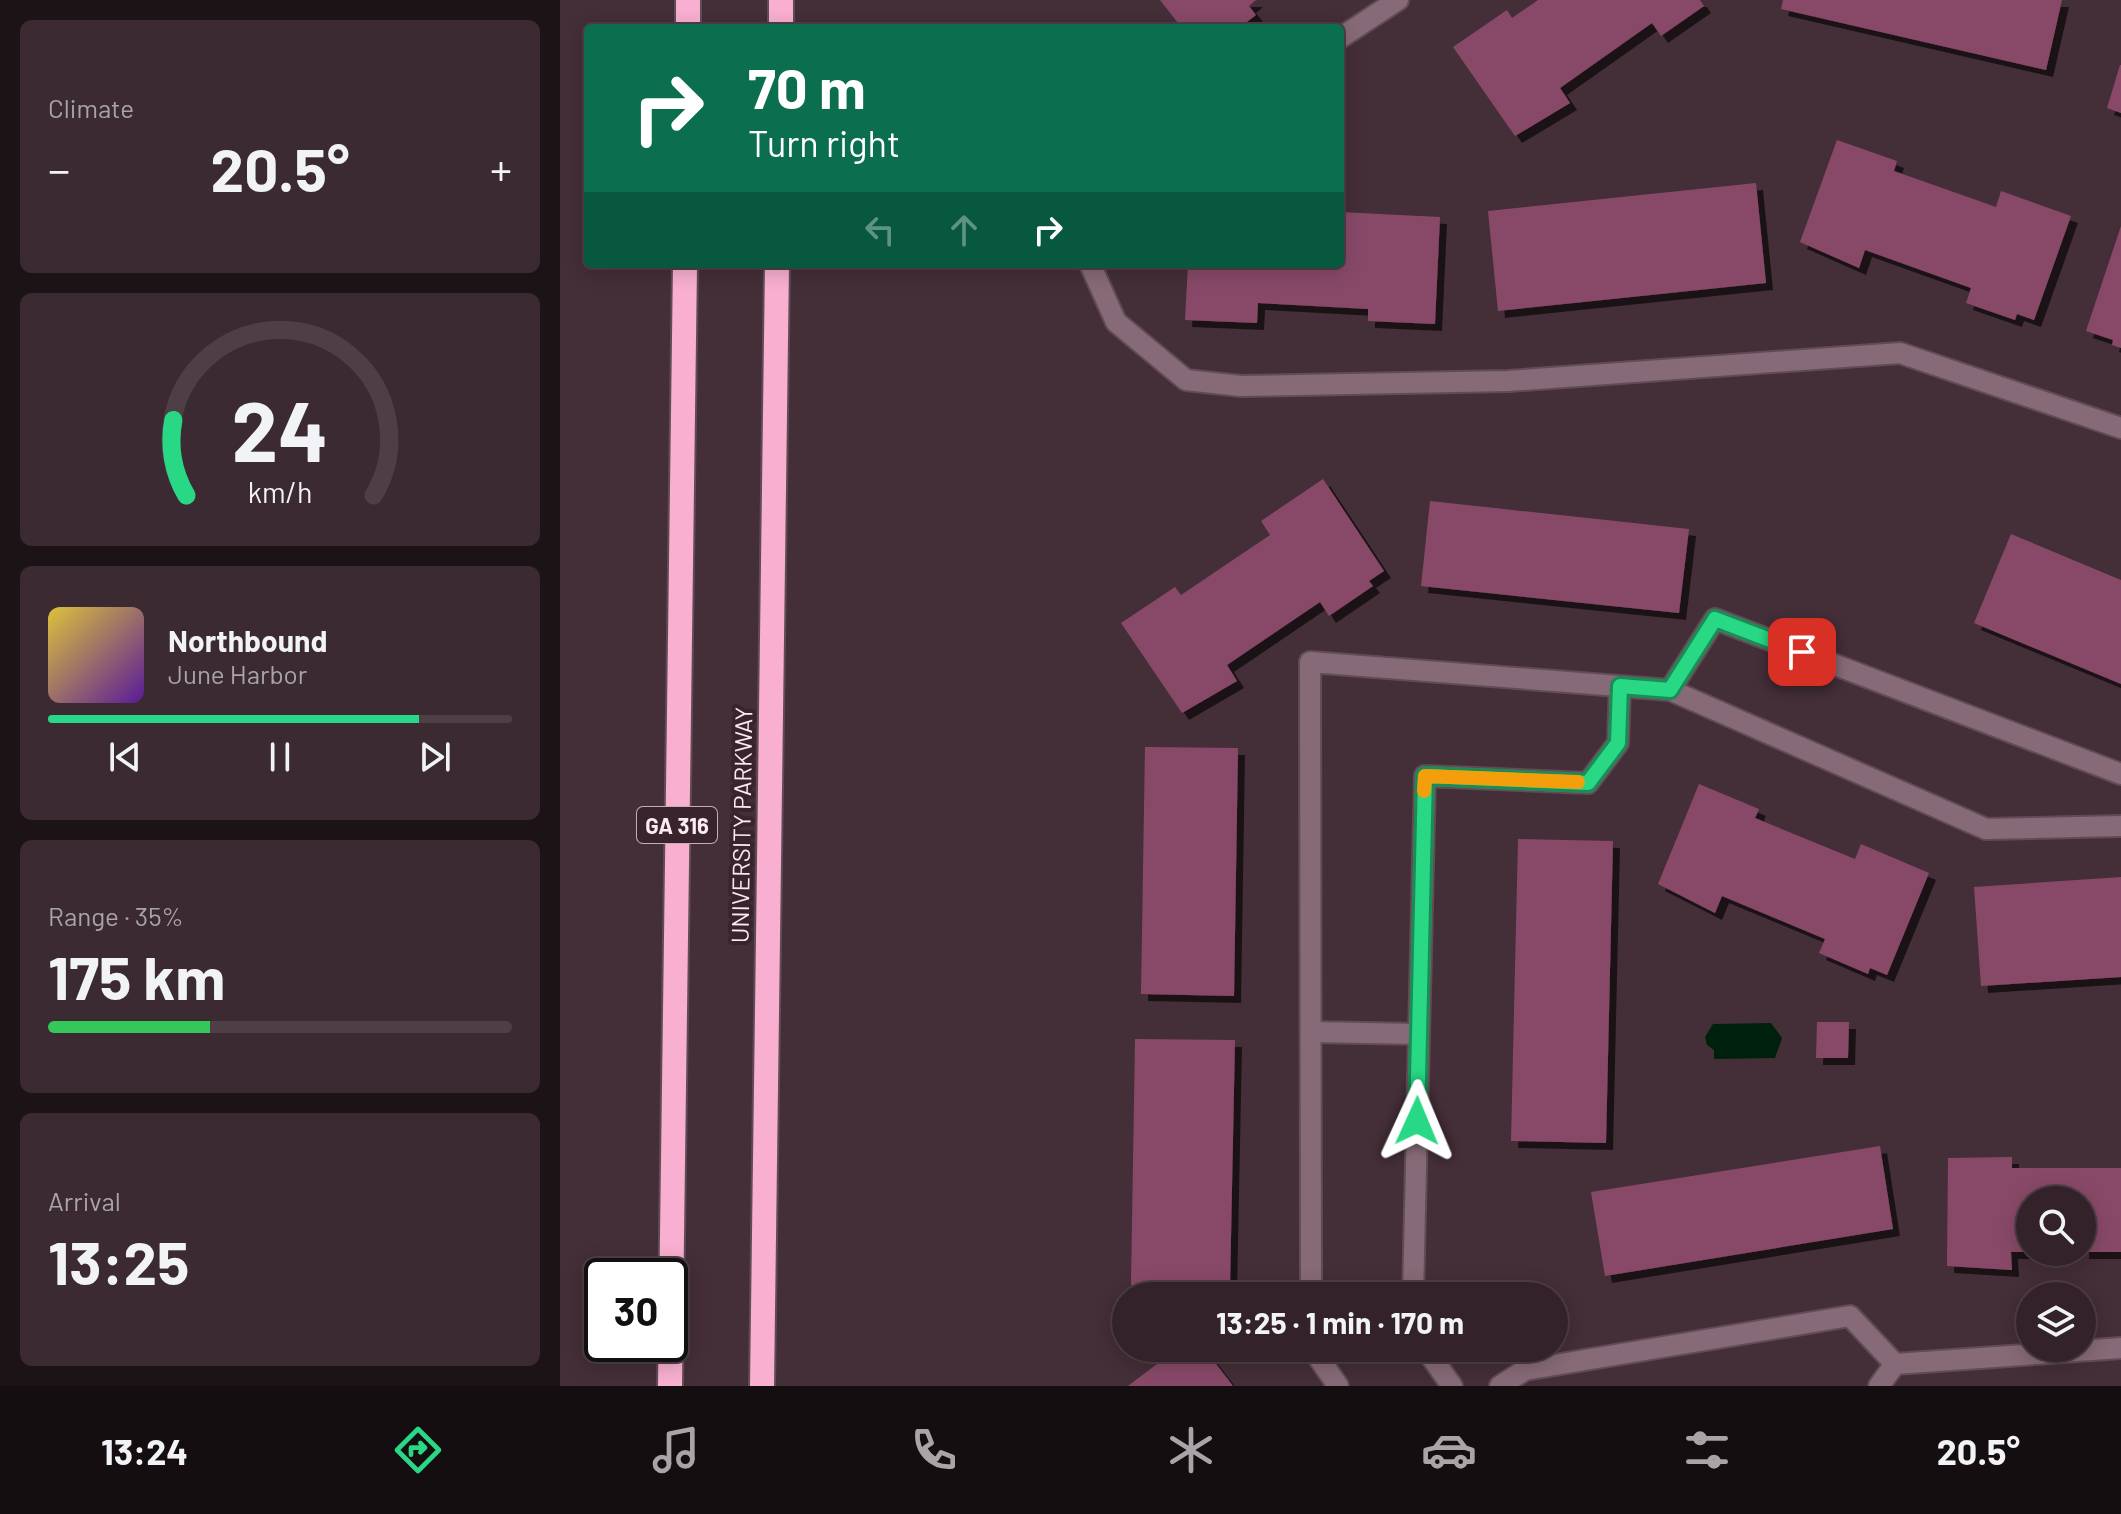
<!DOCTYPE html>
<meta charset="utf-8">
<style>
body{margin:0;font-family:Barlow,sans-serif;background:#3b2a32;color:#f1f3f6;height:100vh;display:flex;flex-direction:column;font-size:30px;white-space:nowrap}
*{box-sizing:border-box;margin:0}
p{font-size:26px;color:#a9a4a8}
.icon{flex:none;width:44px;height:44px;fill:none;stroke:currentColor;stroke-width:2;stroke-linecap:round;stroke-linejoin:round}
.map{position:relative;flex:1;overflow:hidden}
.side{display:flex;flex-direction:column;gap:20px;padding:20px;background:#1c1317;width:560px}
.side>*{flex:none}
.top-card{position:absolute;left:24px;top:24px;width:760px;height:244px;border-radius:8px;box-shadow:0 4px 20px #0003,0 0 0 2px #4e3f47;background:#0b6e4f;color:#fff;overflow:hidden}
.buttons{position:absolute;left:1456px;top:1186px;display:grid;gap:16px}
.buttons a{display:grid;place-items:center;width:80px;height:80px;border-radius:50%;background:#33222a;box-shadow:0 4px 20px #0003,0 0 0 2px #4e3f47;font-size:40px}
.speed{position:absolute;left:24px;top:1258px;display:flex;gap:16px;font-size:40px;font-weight:700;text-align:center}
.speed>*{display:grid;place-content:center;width:104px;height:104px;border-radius:50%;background:#33222a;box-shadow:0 4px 20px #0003,0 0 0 2px #4e3f47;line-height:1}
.speed .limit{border:4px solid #111;border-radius:12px;background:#fff;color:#111}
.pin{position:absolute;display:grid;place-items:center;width:68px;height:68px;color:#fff;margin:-34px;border-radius:16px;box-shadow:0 4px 12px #0006}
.me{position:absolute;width:88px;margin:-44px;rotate:1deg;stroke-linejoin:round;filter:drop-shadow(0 0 6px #0008)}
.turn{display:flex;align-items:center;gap:28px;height:168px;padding:0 32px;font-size:36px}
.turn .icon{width:104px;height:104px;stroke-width:2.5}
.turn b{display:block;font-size:56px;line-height:68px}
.lanes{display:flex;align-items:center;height:76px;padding:0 32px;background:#0003;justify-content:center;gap:40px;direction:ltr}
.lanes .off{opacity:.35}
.big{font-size:60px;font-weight:700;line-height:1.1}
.side .tile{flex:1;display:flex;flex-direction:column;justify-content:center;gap:12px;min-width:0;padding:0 28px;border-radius:12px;background:#3b2a32}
.side .dial{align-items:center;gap:0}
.dial svg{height:208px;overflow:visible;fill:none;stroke:#4e3f47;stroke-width:7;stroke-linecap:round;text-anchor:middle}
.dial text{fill:#f1f3f6;stroke:none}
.song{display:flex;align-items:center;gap:24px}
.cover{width:96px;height:96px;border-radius:12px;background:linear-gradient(135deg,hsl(50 70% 55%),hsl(270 70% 35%))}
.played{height:8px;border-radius:4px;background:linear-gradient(90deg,#28d885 80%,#4e3f47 80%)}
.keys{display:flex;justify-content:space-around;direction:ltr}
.heat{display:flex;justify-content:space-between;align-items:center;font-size:44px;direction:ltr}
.charge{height:12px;border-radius:6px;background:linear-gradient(90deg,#34c759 35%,#4e3f47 0)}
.trip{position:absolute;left:552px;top:1282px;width:456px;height:80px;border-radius:40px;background:#33222a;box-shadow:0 4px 20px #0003,0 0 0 2px #4e3f47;font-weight:700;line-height:80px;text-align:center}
.menu{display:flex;height:128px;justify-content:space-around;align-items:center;background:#140e11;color:#a9a4a8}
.menu .icon{width:56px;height:56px}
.menu .selected{color:#28d885}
.menu b{font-size:36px;color:#f1f3f6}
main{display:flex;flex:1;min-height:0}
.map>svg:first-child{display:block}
</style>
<main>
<section class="side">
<div class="tile"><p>Climate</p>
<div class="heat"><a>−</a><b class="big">20.5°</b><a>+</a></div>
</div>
<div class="tile dial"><svg viewBox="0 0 100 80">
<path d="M14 69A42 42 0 1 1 86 69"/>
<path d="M14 69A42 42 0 0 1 9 40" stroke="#28d885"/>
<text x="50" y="56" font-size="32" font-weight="700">24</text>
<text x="50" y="72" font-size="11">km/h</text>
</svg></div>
<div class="tile">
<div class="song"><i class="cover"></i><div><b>Northbound</b><p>June Harbor</p></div></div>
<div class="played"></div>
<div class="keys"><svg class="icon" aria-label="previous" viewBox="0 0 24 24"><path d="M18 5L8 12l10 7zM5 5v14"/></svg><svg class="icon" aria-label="pause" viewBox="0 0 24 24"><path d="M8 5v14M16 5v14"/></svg><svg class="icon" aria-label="next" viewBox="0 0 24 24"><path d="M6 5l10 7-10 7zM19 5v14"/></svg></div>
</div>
<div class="tile"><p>Range · 35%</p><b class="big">175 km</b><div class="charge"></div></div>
<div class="tile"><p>Arrival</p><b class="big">13:25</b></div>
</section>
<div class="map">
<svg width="1561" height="1386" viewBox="0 0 1561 1386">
<defs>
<filter id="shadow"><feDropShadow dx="7" dy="7" stdDeviation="0" flood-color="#0009"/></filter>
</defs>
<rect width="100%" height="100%" fill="#442e38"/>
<path fill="#00200e" d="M1211,1023L1222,1038L1215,1058L1154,1059V1050L1147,1045L1145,1037L1153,1024Z"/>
<g fill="#884968" filter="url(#shadow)">
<path d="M600,0H696L689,6L696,15L679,28H622Z"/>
<path d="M978,0H1140L1144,6L1101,36L1092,23L1000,88L1010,103L955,136L893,47L947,10L952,18Z"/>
<path d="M1223,0H1502L1486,70L1221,9Z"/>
<path d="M1560,65H1561V113L1547,108Z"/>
<path d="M1277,140L1337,161L1334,171L1436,207L1441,191L1511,216L1474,320L1457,314L1455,320L1406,303L1411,288L1305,250L1299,268L1240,242Z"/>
<path d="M1196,183L1206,283L938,311L928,211Z"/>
<path d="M780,212L880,217L875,324L808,321V309L698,303L697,323L625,320L628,264H780Z"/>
<path d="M1561,226V348L1552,345L1553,340L1526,331Z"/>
<path d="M763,479L824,571L809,581L813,586L769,616L760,602L667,665L677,681L622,713L561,623L615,587L621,595L710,535L701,521Z"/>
<path d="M870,501L1129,529L1119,613L861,586Z"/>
<path d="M1451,534L1561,580V684L1414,623Z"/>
<path d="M585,747L678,748L674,996L581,994Z"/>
<path d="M1139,784L1199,809L1195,818L1295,859L1301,844L1369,873L1327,975L1310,968L1308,974L1259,953L1265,939L1162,896L1155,913L1098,884Z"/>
<path d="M958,839L1053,841L1046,1143L951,1141Z"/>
<path d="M1561,877V977L1421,986L1414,887Z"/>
<path d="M1257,1022H1289L1288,1058H1256Z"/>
<path d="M575,1039L675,1040L670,1286L571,1285Z"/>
<path d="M1320,1146L1333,1229L1045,1276L1031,1192Z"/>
<path d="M1452,1157V1168H1561V1252H1522V1200H1470V1252H1451L1452,1270L1387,1266L1388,1158Z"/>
<path d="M618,1348H644L673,1386H568Z"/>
</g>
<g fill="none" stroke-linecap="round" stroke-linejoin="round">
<g stroke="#614c56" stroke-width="24">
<g id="minor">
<path d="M780,38L838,0"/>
<path d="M530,264L556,322L626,380L681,386L948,381L1340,353L1561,428"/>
<path d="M1110,690L1155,619L1561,774"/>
<path d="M751,1032L859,1034"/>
<path d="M751,1296L750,662L1110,690L1426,829L1561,826"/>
<path d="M853,1296L865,776L1028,783L1058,743L1060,686"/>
<path d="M752,1348L778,1386"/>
<path d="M865,1348L892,1386"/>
<path d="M940,1386L965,1370L1290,1316L1335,1364"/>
<path d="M1319,1386L1335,1364L1561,1348"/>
</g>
</g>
<g stroke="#614c56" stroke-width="28">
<g id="highway">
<path d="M128,28V0"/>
<path d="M221,28V0"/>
<path d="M110,1386L125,264"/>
<path d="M202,1386L217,264"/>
</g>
</g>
<use href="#minor" stroke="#876a77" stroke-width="20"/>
<use href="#highway" stroke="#f8afd0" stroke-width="24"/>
</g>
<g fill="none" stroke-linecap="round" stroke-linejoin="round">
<g stroke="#1a8c56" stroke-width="20">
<path id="route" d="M857,1121L865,776L1028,783L1058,743L1060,686L1110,690L1155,619L1242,652"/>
</g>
<use href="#route" stroke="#28d885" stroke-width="14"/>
<path stroke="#f59e0b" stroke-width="14" d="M864,791L865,776L1018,782"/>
</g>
<g text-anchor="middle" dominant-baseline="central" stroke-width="8" stroke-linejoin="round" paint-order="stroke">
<rect fill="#39242e" stroke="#bfafb6" stroke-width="2" x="77" y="807" width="80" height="36" rx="6"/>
<g font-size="22" font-weight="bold" fill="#f9ebf1">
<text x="117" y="825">GA 316</text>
</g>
<g font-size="24" fill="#f9ebf1" stroke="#39242e">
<text transform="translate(181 825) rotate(-89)">UNIVERSITY PARKWAY</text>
</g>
</g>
</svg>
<div class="buttons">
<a><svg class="icon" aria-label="search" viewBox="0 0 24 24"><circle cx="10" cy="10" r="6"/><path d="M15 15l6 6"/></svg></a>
<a><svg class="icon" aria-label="layers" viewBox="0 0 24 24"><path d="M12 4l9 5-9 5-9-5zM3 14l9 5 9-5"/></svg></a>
</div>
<div class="speed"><div class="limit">30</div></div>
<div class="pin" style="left:1242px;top:652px;background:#d93025"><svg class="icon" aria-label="arrive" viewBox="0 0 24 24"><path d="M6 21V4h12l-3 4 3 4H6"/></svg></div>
<svg class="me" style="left:857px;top:1121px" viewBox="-20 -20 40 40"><path d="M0-17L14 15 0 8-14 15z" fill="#28d885" stroke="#fff" stroke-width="4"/></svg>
<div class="trip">13:25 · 1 min · 170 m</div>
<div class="top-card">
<div class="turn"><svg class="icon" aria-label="right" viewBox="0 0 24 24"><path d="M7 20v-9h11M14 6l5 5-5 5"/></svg><div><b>70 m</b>Turn right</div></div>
<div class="lanes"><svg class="icon off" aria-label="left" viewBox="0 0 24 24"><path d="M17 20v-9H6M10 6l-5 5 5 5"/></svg><svg class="icon off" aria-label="ahead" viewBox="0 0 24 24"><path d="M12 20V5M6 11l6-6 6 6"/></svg><svg class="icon" aria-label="right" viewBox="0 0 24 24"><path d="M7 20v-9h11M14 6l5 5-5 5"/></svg></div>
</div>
</div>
</main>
<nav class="menu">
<b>13:24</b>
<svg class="icon selected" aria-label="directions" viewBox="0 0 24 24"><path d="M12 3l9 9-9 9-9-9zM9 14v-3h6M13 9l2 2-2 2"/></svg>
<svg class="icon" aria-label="music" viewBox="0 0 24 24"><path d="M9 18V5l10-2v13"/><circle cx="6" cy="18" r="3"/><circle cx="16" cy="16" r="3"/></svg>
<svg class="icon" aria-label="phone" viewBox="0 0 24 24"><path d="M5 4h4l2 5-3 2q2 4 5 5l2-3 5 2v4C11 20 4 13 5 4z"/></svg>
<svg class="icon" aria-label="climate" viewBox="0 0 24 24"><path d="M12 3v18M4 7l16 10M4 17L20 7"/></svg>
<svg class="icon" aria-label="car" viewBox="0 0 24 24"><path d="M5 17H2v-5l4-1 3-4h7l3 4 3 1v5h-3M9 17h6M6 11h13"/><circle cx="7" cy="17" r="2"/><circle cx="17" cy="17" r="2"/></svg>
<svg class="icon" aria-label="filters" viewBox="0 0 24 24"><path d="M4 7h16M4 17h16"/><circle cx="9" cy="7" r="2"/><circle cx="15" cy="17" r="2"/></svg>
<b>20.5°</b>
</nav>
